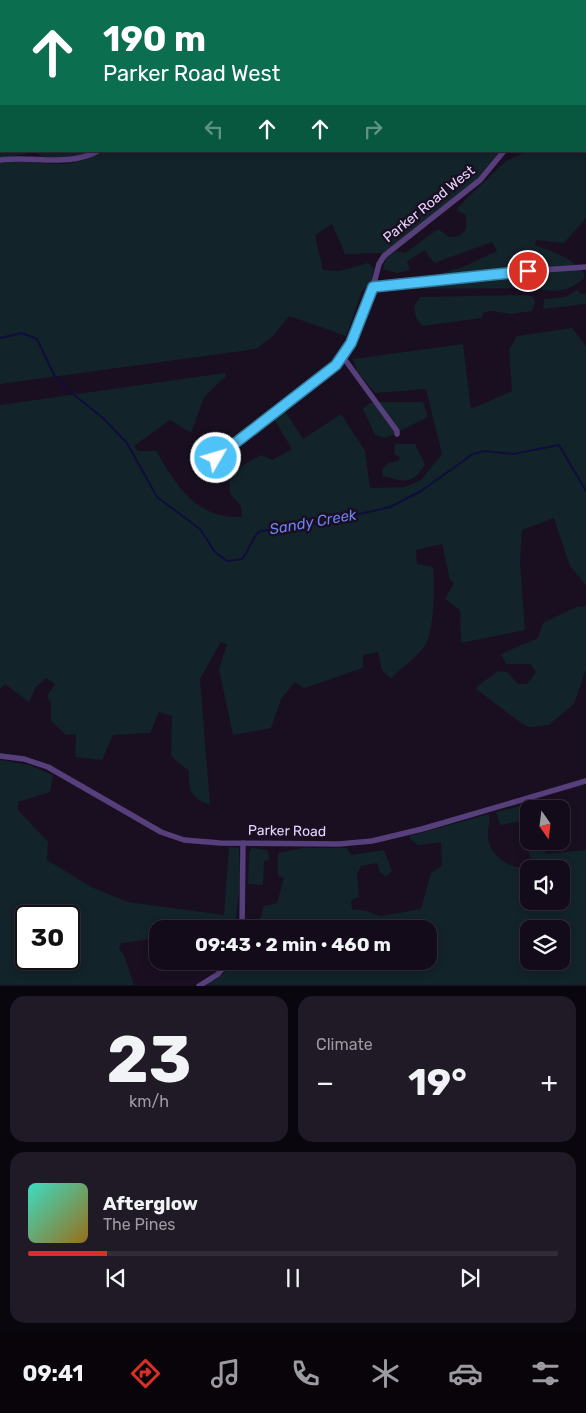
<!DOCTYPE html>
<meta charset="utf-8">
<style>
body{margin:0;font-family:Rubik,sans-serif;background:#201926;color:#f1f3f6;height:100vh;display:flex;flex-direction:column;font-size:19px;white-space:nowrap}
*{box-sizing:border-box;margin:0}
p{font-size:16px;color:#9d9ba2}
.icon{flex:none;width:28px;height:28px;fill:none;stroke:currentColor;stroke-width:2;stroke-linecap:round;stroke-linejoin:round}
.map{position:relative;height:986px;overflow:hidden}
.sheet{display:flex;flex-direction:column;gap:10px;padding:10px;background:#0a060e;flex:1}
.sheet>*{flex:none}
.banner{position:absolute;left:0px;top:0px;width:586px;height:152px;box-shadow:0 2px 8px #0003,0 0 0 1px #322b38;background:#0b6e4f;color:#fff;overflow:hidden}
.needle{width:32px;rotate:166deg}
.fabs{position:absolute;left:520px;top:800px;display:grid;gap:10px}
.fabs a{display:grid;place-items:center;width:50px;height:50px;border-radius:10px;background:#130b19;box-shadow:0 2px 8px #0003,0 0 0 1px #322b38;font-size:25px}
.speed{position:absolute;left:15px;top:905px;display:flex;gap:10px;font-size:25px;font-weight:700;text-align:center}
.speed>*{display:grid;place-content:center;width:65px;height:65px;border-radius:50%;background:#130b19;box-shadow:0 2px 8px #0003,0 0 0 1px #322b38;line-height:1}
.speed .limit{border:2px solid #111;border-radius:8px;background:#fff;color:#111}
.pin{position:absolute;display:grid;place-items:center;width:42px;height:42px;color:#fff;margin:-21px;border:2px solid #fff;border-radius:50%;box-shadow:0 1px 5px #0007}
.me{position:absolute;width:55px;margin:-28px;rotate:52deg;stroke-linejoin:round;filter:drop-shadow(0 0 4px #0008)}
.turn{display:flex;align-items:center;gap:18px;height:105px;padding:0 20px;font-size:22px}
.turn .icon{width:65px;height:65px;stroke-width:2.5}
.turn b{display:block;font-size:35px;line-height:42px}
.lanes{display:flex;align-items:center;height:48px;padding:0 20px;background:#0003;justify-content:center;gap:25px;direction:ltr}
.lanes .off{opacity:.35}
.big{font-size:38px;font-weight:700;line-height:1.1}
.sheet .widget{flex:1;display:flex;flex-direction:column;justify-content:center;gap:8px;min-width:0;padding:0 18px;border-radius:15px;background:#201926}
.sheet .dial{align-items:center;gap:0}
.dial b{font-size:65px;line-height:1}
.song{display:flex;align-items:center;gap:15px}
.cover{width:60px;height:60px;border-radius:8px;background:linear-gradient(135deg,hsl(170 70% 55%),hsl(40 70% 35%))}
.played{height:5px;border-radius:2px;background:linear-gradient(90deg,#d93025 15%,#322b38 15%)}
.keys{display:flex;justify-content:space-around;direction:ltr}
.heat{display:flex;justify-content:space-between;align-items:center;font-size:28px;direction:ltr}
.sheet .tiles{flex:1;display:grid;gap:10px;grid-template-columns:1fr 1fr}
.widget:last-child{grid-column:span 2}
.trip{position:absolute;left:149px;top:920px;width:288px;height:50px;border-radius:15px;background:#130b19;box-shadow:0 2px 8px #0003,0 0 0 1px #322b38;font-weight:700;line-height:50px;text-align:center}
.dock{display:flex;height:80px;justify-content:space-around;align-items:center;background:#08040a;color:#9d9ba2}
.dock .icon{width:35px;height:35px}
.dock .selected{color:#d93025}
.dock b{font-size:22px;color:#f1f3f6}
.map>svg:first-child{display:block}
</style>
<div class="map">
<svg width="586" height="986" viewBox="0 0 586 986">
<rect width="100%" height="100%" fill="#190f21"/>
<g fill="#13232a" fill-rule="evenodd">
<path d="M160,0H460L464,1H158Z"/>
<path d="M585,65L586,218L564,243L536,240L535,245C554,252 570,257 584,273V278C569,292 555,293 536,288L382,289L383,281L429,277L463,267L497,251L492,242L434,263L425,250L407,261L410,270L397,273L383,269L386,258L396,251L405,253L438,229L449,237L459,236L466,230V215L458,211V207L506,161L528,151H585Z"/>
<path d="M1,78V151H30L26,154L0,158Z"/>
<path d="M37,151H93C75,158 59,162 40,156Z"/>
<path d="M107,151H500L475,181L424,224L383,253L345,254L332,224L315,235L323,270L340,271L368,263L374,269L372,281L362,291L346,336L289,316L274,335L256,349L0,384V163C21,159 40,164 62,164C78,163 92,157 107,151Z"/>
<path d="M577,290L581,294H586V304L543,309L544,299L565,297Z"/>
<path d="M527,295L533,297L535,302L532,311L510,314L493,311L484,312L481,318L422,326L416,318L414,306L420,297Z"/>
<path d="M572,328L586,346V585L570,566L554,518L522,530L520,563L525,630L461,643L460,610L445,599L454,583L450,580L442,544L416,550L417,564L433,567C435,583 434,636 424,647C415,659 400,668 391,679L382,670L378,652L363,655V668L304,688L295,682L281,699L271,728L233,735L219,669L227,644L221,642L200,679L210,805C191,798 188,790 189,771L171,756L172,716L159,712L150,733L113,735L102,760L75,757L76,734L66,735L51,721V703L47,696L55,684L46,678L36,687L29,702L5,684L0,689V405L225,373L226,376L204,397L191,433L170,420L134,446L138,451H156C177,486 196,519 242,517L241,506L230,494L229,473L261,455L272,460L292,449L274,419L285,411L303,439L341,414L365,451L370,488L405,487L421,480L442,454L426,389L375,393L357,371L353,359L463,344L471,409L512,391L509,350L517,336Z"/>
<path d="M380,402H423L428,417L385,438L375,435L363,409L370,403Z"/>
<path d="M395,444H415L425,464C413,485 405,482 383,476L382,470L388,463L398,461L400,458L394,454Z"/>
<path d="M586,606V669L574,704L549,725L529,727L521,723L475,688L498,671L507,672L518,684H527L536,672L530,664H506L501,654L538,638L543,623L576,607Z"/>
<path d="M0,760L30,765L53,775L50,792L18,802V810L48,842L47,860L91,887L128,902L224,915L229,847L239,848L240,883L235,927L200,924L190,927L176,925L168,929H158L157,934L145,940L121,943L119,949L124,955L134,985H0ZM26,916H69V959H26Z"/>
<path d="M524,805L528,820L500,825L496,812Z"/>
<path d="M489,814C491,823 487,829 488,838C491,859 514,872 533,866L521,827L529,825V841H542L546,854L586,850V985H205L223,974L233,961H428V929H249L258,926L264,906L277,903L284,878L278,876V853L303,848H347L351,855L384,850L392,871L386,876L380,872L377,863L361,866L357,875L359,897L351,900L352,910H362L381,916L421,909L431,873L442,866L441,842L418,845L410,839V836ZM529,869H561V901H529ZM529,929H561V961H529Z"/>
<path d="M251,848L268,850L269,860L264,861L263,885L248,884L249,854Z"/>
</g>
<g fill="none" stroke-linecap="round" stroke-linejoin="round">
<path stroke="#0e0e3b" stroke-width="2" d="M0,338L22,333L37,339L54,375L68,390L103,418L127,443L157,497L200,529L215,552L227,561L242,559C250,550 251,538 260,531L320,523L390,507L421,491L473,454L484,451L513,454L559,445L586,491"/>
<g stroke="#573f7c" stroke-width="5.5">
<path d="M153,0L154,1"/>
<path d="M516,0V1"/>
<path d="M0,160C34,155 66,168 98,151"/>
<path d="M373,287L470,275L586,267"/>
<path d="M343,357L397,431V434"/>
<path d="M216,458L336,365L351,343L368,306L379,264L384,256L480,180L504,151"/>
<path d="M0,756L24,759L48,767L161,832L184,840L220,843L339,844L372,841L422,829L586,781"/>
<path d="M242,929L243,843"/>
<path d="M199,986L218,974L229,961"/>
</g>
</g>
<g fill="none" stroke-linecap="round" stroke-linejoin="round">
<g stroke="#337fa1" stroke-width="12">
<path id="route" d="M216,458L336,365L351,343L373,287L528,271"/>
</g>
<use href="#route" stroke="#4fc3f7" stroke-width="9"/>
</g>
<g text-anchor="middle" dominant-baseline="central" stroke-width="5" stroke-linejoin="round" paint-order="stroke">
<g font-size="14" fill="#e6d3fb" stroke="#190f21">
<text transform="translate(429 204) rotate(-39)">Parker Road West</text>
<text transform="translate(287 831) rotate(1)">Parker Road</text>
</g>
<g font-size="15" font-style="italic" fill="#6b82f2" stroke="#190f21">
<text transform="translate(313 522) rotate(-10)">Sandy Creek</text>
</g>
</g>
</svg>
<div class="fabs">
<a><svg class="needle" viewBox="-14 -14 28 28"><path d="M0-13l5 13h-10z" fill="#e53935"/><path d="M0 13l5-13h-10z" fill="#9d9ba2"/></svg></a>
<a><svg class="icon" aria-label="sound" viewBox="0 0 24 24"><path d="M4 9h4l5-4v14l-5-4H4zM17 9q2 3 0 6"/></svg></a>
<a><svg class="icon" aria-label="layers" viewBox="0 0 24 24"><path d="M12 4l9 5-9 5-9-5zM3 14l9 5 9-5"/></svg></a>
</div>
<div class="speed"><div class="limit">30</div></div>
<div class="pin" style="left:528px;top:271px;background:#d93025"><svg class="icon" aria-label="arrive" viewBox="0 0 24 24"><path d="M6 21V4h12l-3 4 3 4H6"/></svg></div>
<svg class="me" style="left:216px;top:458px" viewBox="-20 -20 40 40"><circle r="17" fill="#4fc3f7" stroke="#fff" stroke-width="3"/><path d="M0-11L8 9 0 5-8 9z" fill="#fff"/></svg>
<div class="trip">09:43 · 2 min · 460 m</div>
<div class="banner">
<div class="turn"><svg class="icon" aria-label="ahead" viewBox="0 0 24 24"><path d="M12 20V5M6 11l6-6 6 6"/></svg><div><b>190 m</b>Parker Road West</div></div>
<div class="lanes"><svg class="icon off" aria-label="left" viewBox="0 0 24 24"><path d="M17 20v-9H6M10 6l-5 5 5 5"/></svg><svg class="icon" aria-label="ahead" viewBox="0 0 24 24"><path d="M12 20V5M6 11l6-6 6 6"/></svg><svg class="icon" aria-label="ahead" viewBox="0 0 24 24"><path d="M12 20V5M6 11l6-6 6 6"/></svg><svg class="icon off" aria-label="right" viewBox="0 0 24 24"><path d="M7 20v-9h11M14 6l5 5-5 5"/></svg></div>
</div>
</div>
<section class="sheet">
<div class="tiles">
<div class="widget dial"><b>23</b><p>km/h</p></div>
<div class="widget"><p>Climate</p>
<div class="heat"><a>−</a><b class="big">19°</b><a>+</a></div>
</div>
<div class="widget">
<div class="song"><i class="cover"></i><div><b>Afterglow</b><p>The Pines</p></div></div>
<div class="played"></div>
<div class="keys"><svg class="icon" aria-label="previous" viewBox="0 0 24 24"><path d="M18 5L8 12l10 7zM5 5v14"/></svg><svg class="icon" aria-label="pause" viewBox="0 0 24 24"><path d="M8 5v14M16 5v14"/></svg><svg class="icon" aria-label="next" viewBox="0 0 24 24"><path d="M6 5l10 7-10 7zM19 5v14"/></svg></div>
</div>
</div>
</section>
<nav class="dock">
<b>09:41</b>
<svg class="icon selected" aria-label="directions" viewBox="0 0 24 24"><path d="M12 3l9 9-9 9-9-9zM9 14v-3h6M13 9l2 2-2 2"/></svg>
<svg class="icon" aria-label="music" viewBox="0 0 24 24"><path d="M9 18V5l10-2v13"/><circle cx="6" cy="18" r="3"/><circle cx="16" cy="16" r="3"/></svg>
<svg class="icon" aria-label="phone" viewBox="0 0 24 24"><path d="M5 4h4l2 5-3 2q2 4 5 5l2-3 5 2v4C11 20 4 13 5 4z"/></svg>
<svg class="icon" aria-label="climate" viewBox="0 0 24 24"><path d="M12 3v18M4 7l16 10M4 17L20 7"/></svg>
<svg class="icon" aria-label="car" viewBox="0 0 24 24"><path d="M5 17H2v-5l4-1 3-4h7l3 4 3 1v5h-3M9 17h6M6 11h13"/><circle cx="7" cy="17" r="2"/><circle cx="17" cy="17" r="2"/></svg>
<svg class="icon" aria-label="filters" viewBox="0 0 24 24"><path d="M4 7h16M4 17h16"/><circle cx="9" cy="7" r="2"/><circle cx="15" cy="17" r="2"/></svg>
</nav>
